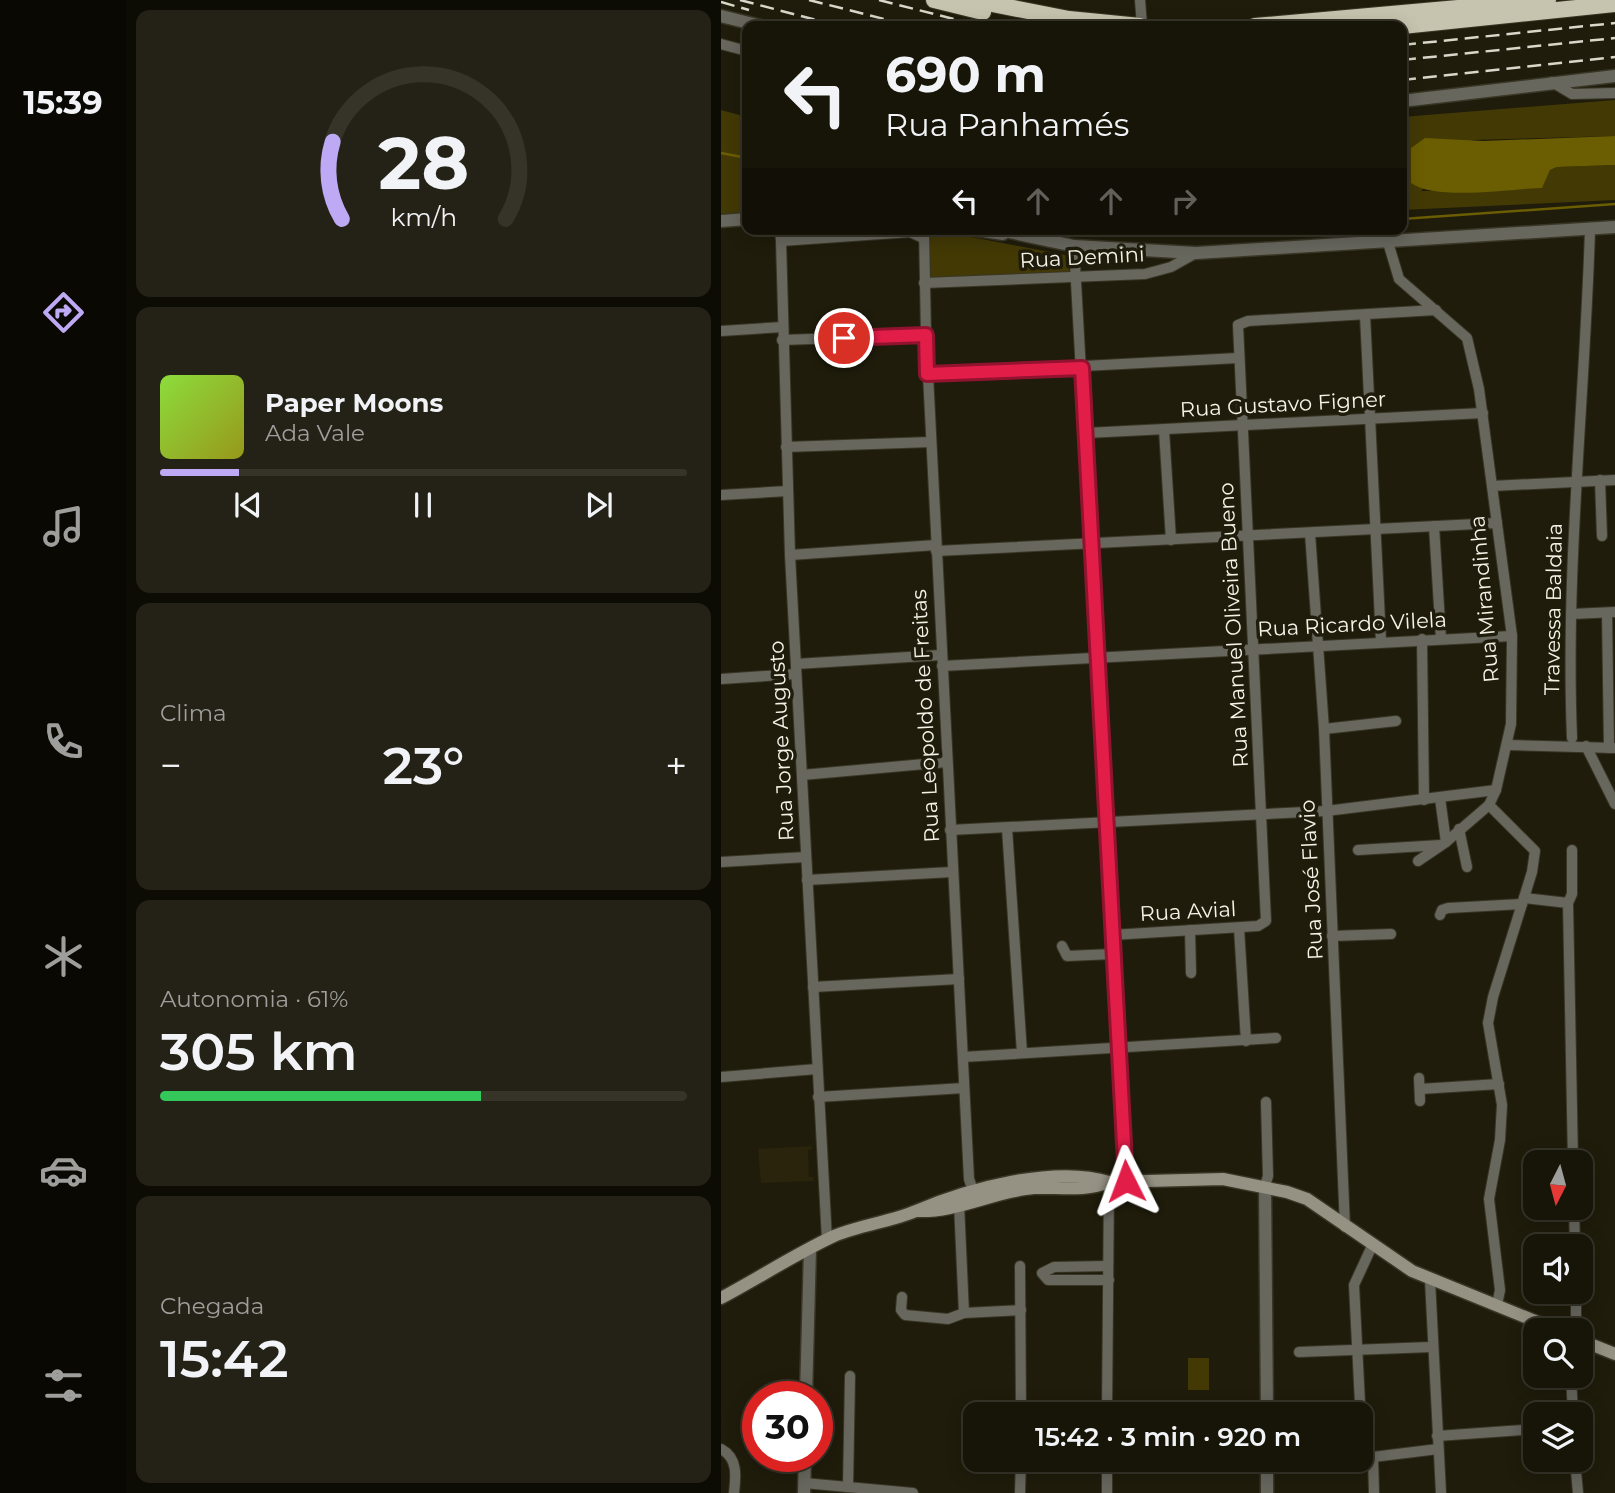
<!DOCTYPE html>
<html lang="pt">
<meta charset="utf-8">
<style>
body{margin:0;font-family:Montserrat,sans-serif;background:#242216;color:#f1f3f6;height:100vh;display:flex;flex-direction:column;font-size:26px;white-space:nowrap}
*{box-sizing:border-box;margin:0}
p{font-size:23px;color:#9e9f9c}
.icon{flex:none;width:38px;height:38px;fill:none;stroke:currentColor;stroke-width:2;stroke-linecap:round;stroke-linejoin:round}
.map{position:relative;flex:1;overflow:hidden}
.drawer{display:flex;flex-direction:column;gap:10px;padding:10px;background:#0d0c04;width:595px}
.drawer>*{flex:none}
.top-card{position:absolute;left:21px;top:21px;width:665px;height:214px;border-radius:14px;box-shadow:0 4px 18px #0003,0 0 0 2px #363429;background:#171508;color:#f1f3f6;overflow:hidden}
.needle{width:46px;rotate:186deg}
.fabs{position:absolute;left:802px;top:1150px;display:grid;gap:14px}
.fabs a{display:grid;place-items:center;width:70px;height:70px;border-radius:14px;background:#171508;box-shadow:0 4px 18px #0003,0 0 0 2px #363429;font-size:35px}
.speed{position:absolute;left:21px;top:1381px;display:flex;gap:14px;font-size:35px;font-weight:700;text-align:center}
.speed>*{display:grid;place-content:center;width:91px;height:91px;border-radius:50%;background:#171508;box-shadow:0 4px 18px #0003,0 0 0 2px #363429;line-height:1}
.speed .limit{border:10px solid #d22;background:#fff;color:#111}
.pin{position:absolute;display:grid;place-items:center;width:60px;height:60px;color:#fff;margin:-30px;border:4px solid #fff;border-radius:50%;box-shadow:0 2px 7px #0007}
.me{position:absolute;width:77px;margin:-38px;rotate:357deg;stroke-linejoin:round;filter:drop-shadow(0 0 5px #0008)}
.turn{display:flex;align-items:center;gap:24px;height:147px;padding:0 28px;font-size:32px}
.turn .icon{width:91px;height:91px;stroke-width:2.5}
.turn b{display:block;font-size:49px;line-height:60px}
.lanes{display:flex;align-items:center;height:66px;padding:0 28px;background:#0003;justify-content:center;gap:35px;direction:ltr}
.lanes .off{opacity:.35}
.big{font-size:52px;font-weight:600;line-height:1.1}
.drawer .card{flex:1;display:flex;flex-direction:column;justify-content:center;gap:10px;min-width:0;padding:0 24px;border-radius:14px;background:#242216}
.drawer .dial{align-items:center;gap:0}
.dial svg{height:182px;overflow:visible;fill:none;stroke:#363429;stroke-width:7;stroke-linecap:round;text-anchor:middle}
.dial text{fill:#f1f3f6;stroke:none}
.song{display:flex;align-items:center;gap:21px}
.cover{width:84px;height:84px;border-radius:10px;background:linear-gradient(135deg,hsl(90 70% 55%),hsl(60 70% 35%))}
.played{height:7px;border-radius:4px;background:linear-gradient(90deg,#bea9f4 15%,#363429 15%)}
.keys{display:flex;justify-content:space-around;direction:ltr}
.heat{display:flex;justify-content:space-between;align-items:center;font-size:38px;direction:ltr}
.charge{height:10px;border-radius:5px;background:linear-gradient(90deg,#34c759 61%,#363429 0)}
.trip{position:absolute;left:242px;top:1402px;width:410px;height:70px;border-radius:14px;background:#171508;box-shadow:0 4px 18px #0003,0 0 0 2px #363429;font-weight:600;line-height:70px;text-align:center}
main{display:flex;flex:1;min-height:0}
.menu{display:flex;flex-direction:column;width:126px;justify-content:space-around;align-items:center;background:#090803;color:#9e9f9c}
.menu .icon{width:49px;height:49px}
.menu .on{color:#bea9f4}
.menu b{font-size:32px;color:#f1f3f6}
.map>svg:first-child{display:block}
</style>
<main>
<nav class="menu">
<b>15:39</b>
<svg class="icon on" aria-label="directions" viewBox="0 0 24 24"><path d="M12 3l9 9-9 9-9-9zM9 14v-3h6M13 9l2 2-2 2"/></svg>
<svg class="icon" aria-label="music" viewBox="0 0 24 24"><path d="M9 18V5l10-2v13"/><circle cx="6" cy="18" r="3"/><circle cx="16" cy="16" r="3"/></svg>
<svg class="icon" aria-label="phone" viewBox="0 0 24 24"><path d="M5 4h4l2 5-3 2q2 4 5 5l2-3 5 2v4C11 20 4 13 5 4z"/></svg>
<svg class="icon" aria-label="climate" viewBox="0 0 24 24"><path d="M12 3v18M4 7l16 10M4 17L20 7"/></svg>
<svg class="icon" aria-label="car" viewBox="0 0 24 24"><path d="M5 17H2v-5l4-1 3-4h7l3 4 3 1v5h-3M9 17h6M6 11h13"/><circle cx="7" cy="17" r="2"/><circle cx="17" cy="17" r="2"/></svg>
<svg class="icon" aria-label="filters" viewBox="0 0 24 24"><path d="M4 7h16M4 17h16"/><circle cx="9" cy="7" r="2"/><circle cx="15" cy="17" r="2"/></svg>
</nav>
<section class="drawer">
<div class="card dial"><svg viewBox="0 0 100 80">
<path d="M14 69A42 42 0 1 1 86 69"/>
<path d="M14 69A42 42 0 0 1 10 35" stroke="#bea9f4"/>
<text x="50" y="56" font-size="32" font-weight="700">28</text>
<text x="50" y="72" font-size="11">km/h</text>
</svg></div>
<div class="card">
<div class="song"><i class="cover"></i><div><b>Paper Moons</b><p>Ada Vale</p></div></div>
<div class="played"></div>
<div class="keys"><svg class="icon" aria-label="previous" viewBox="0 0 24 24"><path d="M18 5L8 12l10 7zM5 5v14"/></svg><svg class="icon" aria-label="pause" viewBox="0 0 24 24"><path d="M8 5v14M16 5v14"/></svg><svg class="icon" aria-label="next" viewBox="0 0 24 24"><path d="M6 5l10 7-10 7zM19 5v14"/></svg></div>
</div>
<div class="card"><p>Clima</p>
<div class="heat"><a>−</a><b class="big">23°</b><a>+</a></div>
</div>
<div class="card"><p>Autonomia · 61%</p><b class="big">305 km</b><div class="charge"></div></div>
<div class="card"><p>Chegada</p><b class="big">15:42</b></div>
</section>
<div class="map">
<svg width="894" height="1493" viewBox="0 0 894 1493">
<rect width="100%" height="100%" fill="#1f1c0b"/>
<path fill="#29240b" d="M91,1146V1149L87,1150L88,1177H92L93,1181L40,1183L37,1149Z"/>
<g fill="#423905">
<path d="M894,100V136L752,140L700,191L820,188L829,170L836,167L894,165V200L681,210V117Z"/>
<path d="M0,110L26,117V215L0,217Z"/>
<path d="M209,229L344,255L348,259V271L345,274L208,278Z"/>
<rect x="467" y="1358" width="21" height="32"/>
</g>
<path fill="#6b5d01" d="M894,136V165L836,167L829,170L821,188C788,189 715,201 690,183V148L704,138L762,141Z"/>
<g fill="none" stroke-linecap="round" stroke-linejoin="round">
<g stroke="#6b5d01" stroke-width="2.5">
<path d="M0,153L26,158"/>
<path d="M681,219L894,204"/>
<path d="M452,229L498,232L541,229"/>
</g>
<g stroke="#393625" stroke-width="12">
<g id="minor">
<path d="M419,0L421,26"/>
<path d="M0,44L26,51"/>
<path d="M831,82L851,94L894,93"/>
<path d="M59,229L60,241L189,232L202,238"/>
<path d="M203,229L205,335L248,1179L254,1196"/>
<path d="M663,229L678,279L746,338L758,389L791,636L790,724L775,790L768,805L814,851L811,872L772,997L767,1023L781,1105L779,1140L768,1199L779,1290L776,1305"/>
<path d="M60,241L69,555L106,1240"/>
<path d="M353,246L405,1181"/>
<path d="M203,283L424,274L450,267L475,253"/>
<path d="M644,315L660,641"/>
<path d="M0,331L62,327"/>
<path d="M61,340L205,335"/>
<path d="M207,374L517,358"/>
<path d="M443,430L450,540"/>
<path d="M365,433L762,413"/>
<path d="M65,447L210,442"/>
<path d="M879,480L881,536"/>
<path d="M771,486L894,480"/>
<path d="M0,495L67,491"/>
<path d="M713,526L720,639"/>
<path d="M589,533L603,729L624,1227"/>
<path d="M215,551L776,523"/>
<path d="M69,555L215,545"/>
<path d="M886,613L888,748"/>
<path d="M851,614L894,612"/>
<path d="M701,639L703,800"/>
<path d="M75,664L220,655"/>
<path d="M221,666L791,636"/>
<path d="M0,679L75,674"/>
<path d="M603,729L675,721"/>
<path d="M851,738C844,568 864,399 869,229"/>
<path d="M787,745L893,748"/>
<path d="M865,746L894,804"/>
<path d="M81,775L226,762"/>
<path d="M719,798L725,842"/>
<path d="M286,828L301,1053"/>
<path d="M738,829L746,867"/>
<path d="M229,830L605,811L775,790"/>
<path d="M637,850L720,845"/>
<path d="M697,861L725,842L768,805"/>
<path d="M0,862L85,857"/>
<path d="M86,880L231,872"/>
<path d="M803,898L847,903L852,1162"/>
<path d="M847,903L851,894V850"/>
<path d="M719,915L721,910L727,908L801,904"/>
<path d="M518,928L525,1041"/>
<path d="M469,930L470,973"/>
<path d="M391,935L537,926L545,921L517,325L527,321L715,310"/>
<path d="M611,936L670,934"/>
<path d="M341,946L346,956L392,954"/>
<path d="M92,987L238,979"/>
<path d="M242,1057L555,1038"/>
<path d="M0,1077L96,1069"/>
<path d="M698,1078L699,1101"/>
<path d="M699,1089L778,1084"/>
<path d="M97,1097L243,1088"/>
<path d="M544,1186L547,1176L545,1102"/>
<path d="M238,1204L243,1313"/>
<path d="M853,1208L854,1246"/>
<path d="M299,1266L300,1414"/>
<path d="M387,1266L333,1267L321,1273L327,1280H388"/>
<path d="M709,1280L720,1493"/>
<path d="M855,1292V1330"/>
<path d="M181,1297L180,1310L184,1315L227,1319L243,1313L300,1310"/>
<path d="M578,1352L710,1347"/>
<path d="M850,1376L852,1414"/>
<path d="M386,1414L388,1182"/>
<path d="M640,1423L633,1285L651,1246"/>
<path d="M716,1436L814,1429"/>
<path d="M0,1449C17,1458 15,1476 13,1493"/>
<path d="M854,1460L857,1493"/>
<path d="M83,1483L192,1493"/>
<path d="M127,1487L129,1376"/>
<path d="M299,1493L300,1460"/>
<path d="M386,1493V1460"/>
<path d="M653,1493L652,1457L717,1449"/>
</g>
</g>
<g stroke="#393625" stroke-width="15">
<g id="tertiary">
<path d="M0,16L40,26"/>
<path d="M681,101L894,76"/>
<path d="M0,221L26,219"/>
<path d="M250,229L282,234"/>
<path d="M274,229L353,246L475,253L894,227"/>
<path d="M544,1186L546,1414"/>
<path d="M85,1396L89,1249"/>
<path d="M546,1460V1493"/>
<path d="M83,1493L84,1456"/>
</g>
</g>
<g stroke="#393625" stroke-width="15">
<g id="secondary">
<path d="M196,1211C235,1213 274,1191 313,1188C338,1187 364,1192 388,1182L502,1179L566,1192L586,1199L691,1271L836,1330"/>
<path d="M0,1298C38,1278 74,1254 113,1236C139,1225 169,1222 195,1211C246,1189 333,1165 388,1182"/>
<path d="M859,1340L894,1354"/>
</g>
</g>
<g stroke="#393625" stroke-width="18">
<g id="trunk">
<path d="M213,0L262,12"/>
<path d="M251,0L348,19L419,26"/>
<path d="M534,26L827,0"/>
<path d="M681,26L894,4"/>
</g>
</g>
<use href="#minor" stroke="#68675e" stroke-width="10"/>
<use href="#tertiary" stroke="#68675e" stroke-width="12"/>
<use href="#secondary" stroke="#959284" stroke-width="12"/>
<use href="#trunk" stroke="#c6c3ae" stroke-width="16"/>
<g stroke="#d9d7ca" stroke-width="2.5" stroke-dasharray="14 7" stroke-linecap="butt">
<path d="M19,0L118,26"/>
<path d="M88,0L191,26"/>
<path d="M158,0L260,26"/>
<path d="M0,2L28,10"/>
<path d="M681,45L894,23"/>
<path d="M681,60L894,38"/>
<path d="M681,80L894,57"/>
</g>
</g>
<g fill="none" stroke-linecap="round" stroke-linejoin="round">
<g stroke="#92132f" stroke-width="18">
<path id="route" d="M123,338L205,335L206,374L361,368L405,1181"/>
</g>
<use href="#route" stroke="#e11d48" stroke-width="12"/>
</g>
<g text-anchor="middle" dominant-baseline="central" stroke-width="7" stroke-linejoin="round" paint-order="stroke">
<g font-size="21" fill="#f5f3e7" stroke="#1f1c0b">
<text transform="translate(361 257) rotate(-3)">Rua Demini</text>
<text transform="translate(562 404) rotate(-3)">Rua Gustavo Figner</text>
<text transform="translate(763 599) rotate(-95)">Rua Mirandinha</text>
<text transform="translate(832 609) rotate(-89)">Travessa Baldaia</text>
<text transform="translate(631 624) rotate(-3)">Rua Ricardo Vilela</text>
<text transform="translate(512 625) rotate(-93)">Rua Manuel Oliveira Bueno</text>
<text transform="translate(204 716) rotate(-93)">Rua Leopoldo de Freitas</text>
<text transform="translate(60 741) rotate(-93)">Rua Jorge Augusto</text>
<text transform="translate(590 880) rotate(-93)">Rua José Flavio</text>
<text transform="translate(467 911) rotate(-3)">Rua Avial</text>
</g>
</g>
</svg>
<div class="fabs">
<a><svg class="needle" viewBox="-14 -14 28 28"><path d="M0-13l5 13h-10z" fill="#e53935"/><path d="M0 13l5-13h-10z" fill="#9e9f9c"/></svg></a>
<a><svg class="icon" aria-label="sound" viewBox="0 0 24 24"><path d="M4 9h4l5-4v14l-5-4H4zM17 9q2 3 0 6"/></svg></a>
<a><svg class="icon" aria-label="search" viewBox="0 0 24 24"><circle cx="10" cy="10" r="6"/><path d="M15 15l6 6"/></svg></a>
<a><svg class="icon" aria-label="layers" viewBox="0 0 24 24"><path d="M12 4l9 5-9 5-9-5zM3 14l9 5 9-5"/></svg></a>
</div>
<div class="speed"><div class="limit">30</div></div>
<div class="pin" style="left:123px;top:338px;background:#d93025"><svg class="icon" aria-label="arrive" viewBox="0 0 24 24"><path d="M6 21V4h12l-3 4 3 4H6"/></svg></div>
<svg class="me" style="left:405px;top:1181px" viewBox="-20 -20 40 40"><path d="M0-17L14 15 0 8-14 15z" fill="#e11d48" stroke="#fff" stroke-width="4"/></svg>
<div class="trip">15:42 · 3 min · 920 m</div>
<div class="top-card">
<div class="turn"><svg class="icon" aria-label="left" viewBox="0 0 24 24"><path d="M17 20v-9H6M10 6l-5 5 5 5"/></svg><div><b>690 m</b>Rua Panhamés</div></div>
<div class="lanes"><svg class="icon" aria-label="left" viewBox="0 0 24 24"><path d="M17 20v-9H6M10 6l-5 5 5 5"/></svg><svg class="icon off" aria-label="ahead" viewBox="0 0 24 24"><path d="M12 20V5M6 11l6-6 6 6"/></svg><svg class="icon off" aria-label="ahead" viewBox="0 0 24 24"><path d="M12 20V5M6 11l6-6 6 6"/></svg><svg class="icon off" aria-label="right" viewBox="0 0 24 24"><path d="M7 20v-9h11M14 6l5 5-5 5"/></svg></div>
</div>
</div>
</main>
